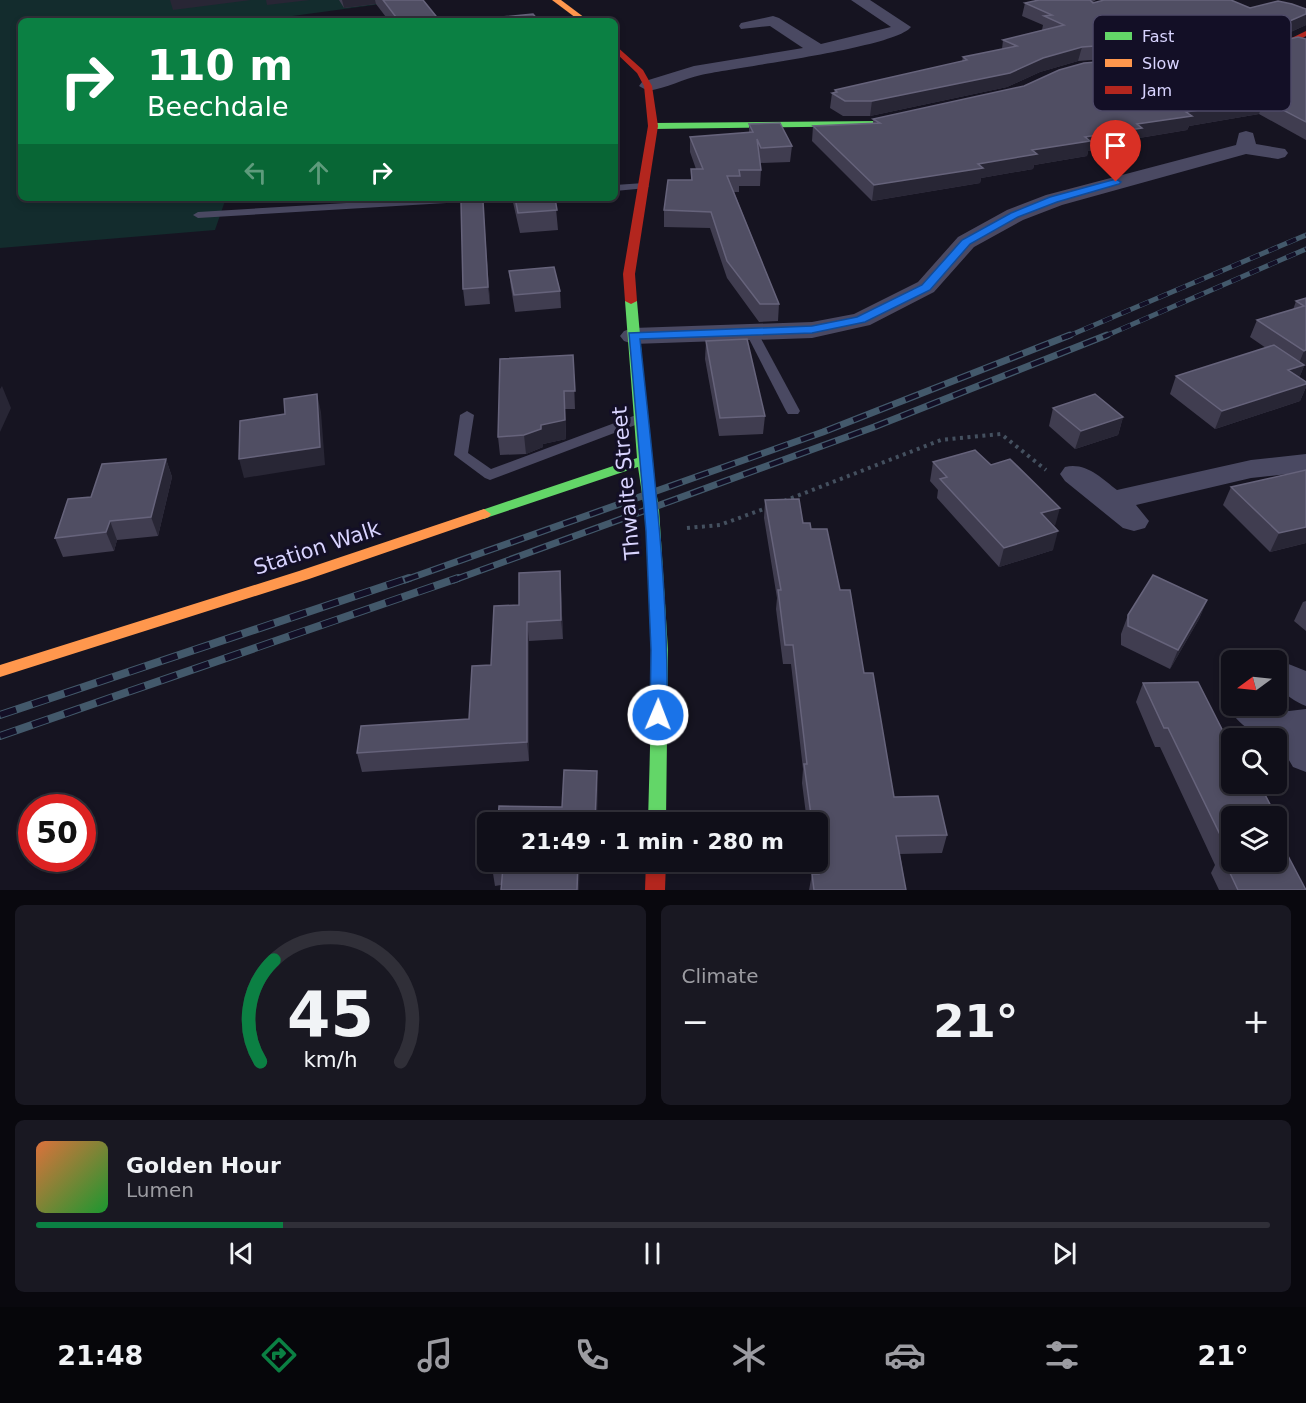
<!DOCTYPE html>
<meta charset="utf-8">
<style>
body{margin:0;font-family:"DejaVu Sans",sans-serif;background:#191822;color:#f1f3f6;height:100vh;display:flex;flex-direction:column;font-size:22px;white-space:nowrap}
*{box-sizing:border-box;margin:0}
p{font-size:20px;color:#9c9ca2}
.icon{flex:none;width:33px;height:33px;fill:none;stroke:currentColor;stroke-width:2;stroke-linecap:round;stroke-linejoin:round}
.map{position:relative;height:890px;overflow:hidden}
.side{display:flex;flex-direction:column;gap:15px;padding:15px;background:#09080e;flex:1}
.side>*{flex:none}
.hud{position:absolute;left:18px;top:18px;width:600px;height:183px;border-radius:9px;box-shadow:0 3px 9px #0003,0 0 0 2px #302f38;background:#0b8043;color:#fff;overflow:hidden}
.needle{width:39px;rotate:255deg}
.buttons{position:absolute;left:1221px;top:650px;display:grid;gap:12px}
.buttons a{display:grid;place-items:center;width:66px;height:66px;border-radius:9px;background:#100f19;box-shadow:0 3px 9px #0003,0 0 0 2px #302f38;font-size:30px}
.speed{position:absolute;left:18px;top:794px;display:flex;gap:12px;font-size:30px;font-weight:700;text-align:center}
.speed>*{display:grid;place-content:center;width:78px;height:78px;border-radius:50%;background:#100f19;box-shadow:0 3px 9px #0003,0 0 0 2px #302f38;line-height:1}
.speed .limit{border:9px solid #d22;background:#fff;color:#111}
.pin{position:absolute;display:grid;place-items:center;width:51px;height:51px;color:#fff;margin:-62px -26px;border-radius:50% 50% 50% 0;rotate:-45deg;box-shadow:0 0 6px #0007}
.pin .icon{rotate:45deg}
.me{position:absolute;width:66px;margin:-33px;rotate:1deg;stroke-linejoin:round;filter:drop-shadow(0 0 4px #0008)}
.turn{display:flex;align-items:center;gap:21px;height:126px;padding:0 30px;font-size:27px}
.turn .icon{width:78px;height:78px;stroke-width:2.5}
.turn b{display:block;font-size:42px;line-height:51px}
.lanes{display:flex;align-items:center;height:57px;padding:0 30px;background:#0003;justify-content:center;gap:30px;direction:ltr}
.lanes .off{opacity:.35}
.big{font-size:45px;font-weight:800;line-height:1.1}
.side .card{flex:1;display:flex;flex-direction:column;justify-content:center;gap:9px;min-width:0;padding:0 21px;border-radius:9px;background:#191822}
.side .dial{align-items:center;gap:0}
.dial svg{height:156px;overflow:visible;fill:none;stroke:#302f38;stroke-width:7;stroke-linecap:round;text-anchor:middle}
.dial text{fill:#f1f3f6;stroke:none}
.song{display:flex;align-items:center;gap:18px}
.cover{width:72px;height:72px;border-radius:9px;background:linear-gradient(135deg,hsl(20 70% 55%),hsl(130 70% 35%))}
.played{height:6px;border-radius:3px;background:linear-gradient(90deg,#0b8043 20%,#302f38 20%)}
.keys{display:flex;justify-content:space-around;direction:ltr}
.heat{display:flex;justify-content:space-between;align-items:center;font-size:33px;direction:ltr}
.side .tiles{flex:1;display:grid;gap:15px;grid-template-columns:1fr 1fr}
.card:last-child{grid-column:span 2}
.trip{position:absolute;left:477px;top:812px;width:351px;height:60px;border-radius:9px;background:#100f19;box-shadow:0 3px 9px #0003,0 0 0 2px #302f38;font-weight:800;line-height:60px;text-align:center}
.dock{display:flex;height:96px;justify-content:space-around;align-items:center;background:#06060a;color:#9c9ca2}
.dock .icon{width:42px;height:42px}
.dock .selected{color:#0b8043}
.dock b{font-size:27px;color:#f1f3f6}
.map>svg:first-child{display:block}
</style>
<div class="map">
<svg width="1306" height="890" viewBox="0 0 1306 890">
<rect width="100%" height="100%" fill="#161421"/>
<path fill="#132c2d" d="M0,0H411L285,17L286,21H21V198H226L215,230L0,248Z"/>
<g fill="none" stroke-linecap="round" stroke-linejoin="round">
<g stroke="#44505f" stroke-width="4" stroke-dasharray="3 4.5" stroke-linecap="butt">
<path d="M784,501L941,440L1001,434L1046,470"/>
<path d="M687,528L720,525L769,507"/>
</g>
<g fill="#4a4962" fill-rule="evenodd">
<path d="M644,183L649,186L647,188L615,191V185Z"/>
<path d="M430,198H485L480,201L198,218L193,215L198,212Z"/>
<path d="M752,329L758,333L800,411L798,414H788L786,411L746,333Z"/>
<path d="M467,411L474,415L468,453L491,469L636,415L641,414L648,418L646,421L490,480L485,478L454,455L460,415Z"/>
</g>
<g fill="#4a4962" fill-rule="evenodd">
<path d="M851,0H870L911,27C895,48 735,67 701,75C683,79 667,88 648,91L639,86L642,82L694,66L803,48L770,26L741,29L739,26L741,23L773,16L779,18L821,44L891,27Z"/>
<path d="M1246,131L1253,133L1256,144L1285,149L1288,153L1285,157L1278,159L1246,154L1062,205L1023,220L974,247L934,292L870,325L812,338L633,344L624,341L620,336L624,331L633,328L812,322L854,314L918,282L958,237L1007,210L1046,195L1236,145L1239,133Z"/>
<path d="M1306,454V472L1251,478L1136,505L1149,521L1145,528L1134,531L1123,528L1065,481L1060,474L1065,467C1086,462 1101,478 1117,490L1251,460Z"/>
<path d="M1276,659L1306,671V706C1294,702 1288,694 1276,689V660H1274Z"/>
<path d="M1232,696V705H1269L1289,711L1306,709V772L1293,767L1276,738C1255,737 1236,723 1227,705Z"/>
</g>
<g fill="#63d668" fill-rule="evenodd">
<path d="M879,121L884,124L882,126L653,129L648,126L653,123Z"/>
<path d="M631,298L637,301L651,460L659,509L668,650L666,822H648C651,704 657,584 638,467L489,517L484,519L477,514L479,511L637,458L625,301Z"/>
</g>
<g fill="#ff974d" fill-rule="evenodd">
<path d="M552,0H561L589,21H580Z"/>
<path d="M484,509L491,514L489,517L309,579L0,677V665L299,571Z"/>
</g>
<g fill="#b3261e" fill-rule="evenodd">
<path d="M1306,31V36L1281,50L1258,55L1254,53L1275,46Z"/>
<path d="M615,45L643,70L652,86L658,126L635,274L637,301L631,304L625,301L623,274L648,126L644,86L637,73L615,52Z"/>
<path d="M646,861H666L665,890H645Z"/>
</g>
<g stroke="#43596b" stroke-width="5">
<g id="rail-far2">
<path d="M1066,337L1306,235"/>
<path d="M1103,337L1306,249"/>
</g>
</g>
<g stroke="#43596b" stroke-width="7">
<g id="rail-far1">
<path d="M405,580L823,432L1070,335"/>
<path d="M454,580L874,427L1107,335"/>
</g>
</g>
<g stroke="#43596b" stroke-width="8">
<g id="rail">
<path d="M0,715L409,578"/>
<path d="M0,736L458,578"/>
</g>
</g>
<use href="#rail-far2" stroke="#130f26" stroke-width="4" stroke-dasharray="10" stroke-linecap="butt"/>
<use href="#rail-far1" stroke="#130f26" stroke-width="4.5" stroke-dasharray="14" stroke-linecap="butt"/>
<use href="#rail" stroke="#130f26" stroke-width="6" stroke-dasharray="17" stroke-linecap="butt"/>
</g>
<g fill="#403d50">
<path d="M339,0H423L440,21H389L376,4L344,8Z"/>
<path d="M1038,0H1096L1093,2L1306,9V25L1271,41L1203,56L1173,60L1119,58L1078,61L1040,72L1007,87L870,116H843L830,108L832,93H834L835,90L962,61L963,57L1002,49L1003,40L1043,30H1042L1043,25L1022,16L1025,3Z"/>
<path d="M1306,39V140L1259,114L1189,126L1187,130L1139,138L1138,143L1088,151L1087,156L1034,165L1033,169L981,178L980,183L872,201L812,141L813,126L873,124V119L1177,62L1208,58Z"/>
<path d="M749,124L792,146L790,162L760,163L761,170L760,186H739V192H734L779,304L778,321L759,322L727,278L710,228L664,227V210L691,180V169H696L690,152V137L749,133Z"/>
<path d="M512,198H555L558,230L520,233Z"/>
<path d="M484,217L490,304L465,306L463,289Z"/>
<path d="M509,271L560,291L561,308L515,312L511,288Z"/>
<path d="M1306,298V365L1304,366L1299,378L1306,382V387L1300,401L1215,429L1170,394L1176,376L1266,348L1250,337L1257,320L1293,310L1296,301Z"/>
<path d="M706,341L765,416L763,434L719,436L705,359Z"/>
<path d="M573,355L575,409H565L566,439L543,444V447L526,454L500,455L498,437Z"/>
<path d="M1053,408L1123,417L1118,435L1075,449L1049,426Z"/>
<path d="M166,459L172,477L158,536L117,540L114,551L63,557L55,538L91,497Z"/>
<path d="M933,462L1054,526L1053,550L999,567L937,498L938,490L930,481Z"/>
<path d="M1306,470V543L1270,552L1223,505L1231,487Z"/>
<path d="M765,500L803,523L811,529L840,590L864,673L894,797L947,835L942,853L900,854L906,890H809L812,874H814L812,861H818V822H807L802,783L803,769L791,664H783L776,609L777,598L764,518Z"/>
<path d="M561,590L563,639L529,641V761L362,772L357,753L469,719L491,665L519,605Z"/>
<path d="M1207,600L1199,619L1170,669L1121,645V634L1128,615Z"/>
<path d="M1306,601V631L1294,621L1303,602Z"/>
<path d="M1143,683L1232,816L1306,890H1219L1211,873L1215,865L1160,747H1155L1136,702Z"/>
<path d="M580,861L501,885L495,886L492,867Z"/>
</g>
<g fill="#282635">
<path d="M170,0H251L173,10Z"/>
<path d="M266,0H310L267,5Z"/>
<path d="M342,0H375L376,4L344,8Z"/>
<path d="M1306,14V25L1271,41L1203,56L1173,60L1177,46Z"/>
<path d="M1082,47L1078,61L1040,72L1007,87L870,116L872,101L1043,58Z"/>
<path d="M1264,100L1259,114L1189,126L1187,130L1139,138L1138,143L1088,151L1087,156L1034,165L1033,169L981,178L980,183L872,201L874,185L978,164L1186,112Z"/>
<path d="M483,201L484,217L490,304L488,287Z"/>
<path d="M1306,350V365L1304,366L1297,383L1288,370L1297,368L1304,351Z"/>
<path d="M1306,384V387L1300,401L1215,429L1222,411Z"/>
<path d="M2,386L11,408L0,432V389Z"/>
<path d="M564,391L566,439L543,444V447L526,454L524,435L541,425Z"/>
<path d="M317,394L321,412L325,465L244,478L239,459Z"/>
<path d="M1123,417L1118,435L1075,449L1081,431Z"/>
<path d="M166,459L172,477L158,536L151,517Z"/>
<path d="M1060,508L1055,526L1041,513Z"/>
<path d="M110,521L117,540L114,551L106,532Z"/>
<path d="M1306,527V543L1270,552L1279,533Z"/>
<path d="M1058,531L1053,550L999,567L1004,548Z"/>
<path d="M560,571L561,590L563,639L561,620Z"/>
<path d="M1207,600L1199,619L1170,669L1178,650Z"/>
<path d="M527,622L529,641V761L527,742Z"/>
<path d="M597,771L598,790L597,822H595Z"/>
<path d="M578,861H580L579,890H577Z"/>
</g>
<g fill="#504e63" stroke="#66637b" stroke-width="1.5">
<path d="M383,0H423L440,21H399Z"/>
<path d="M1039,0H1090L1093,3L1104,0H1231L1250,8L1278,1L1292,4L1306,9V14L1276,27L1207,42L1177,46L1122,44L1082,47L1043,58L1010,73L872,101H845L832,93L837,92L835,90L967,60L963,57L1017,46L1003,40L1064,25L1044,16L1052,15L1025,3Z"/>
<path d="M533,14L539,21H504L502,17Z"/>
<path d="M1298,37L1306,39V122L1264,100L1186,112L1192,116L1137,124L1142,128L1085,137L1090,141L1032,150L1037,154L978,164L983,168L874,185L813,126L880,123L873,119L1024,86L1059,70L1084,63L1123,60L1177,62L1208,58Z"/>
<path d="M780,123L792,146L761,148L757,139L761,170H739L740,176H727L779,304H760L727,261L711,212L664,210L668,180H692L691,169H703L690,137L753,132L749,124Z"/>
<path d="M515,198H555L557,210L518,213Z"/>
<path d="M483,201L488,287L463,289L461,202Z"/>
<path d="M554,267L560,291L514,295L509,271Z"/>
<path d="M1306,298V350L1304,351L1257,320L1304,306L1296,301Z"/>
<path d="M747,339L765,416L720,418L706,341Z"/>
<path d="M1274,345L1304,365L1288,370L1306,382V384L1222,411L1176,376Z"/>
<path d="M573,355L575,391H564L565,420L541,425V429L524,435L498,437L500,359Z"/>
<path d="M317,394L320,447L239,459L240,421L285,414L284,399Z"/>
<path d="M1095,394L1123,417L1081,431L1053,408Z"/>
<path d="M975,450L991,465L1010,459L1060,508L1041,513L1058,531L1004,548L940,479L947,477L933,462Z"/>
<path d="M166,459L151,517L110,521L106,532L55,538L68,499L91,497L102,464Z"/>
<path d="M1306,470V527L1279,533L1231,487Z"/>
<path d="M799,499L803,523H810L811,529H827L840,590H850L864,673H873L894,797L938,796L947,835L896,836L906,890H814L812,874H819L818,860V822H812L804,764H807L793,645H785L778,590H781L765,500Z"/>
<path d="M560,571L561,620L527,622V742L357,753L361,726L469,719L472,666L491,665L494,606L519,605V573Z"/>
<path d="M1153,575L1207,600L1178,650L1128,626V615Z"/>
<path d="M1198,682L1228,741H1232V783H1259L1276,816H1232V861H1276V833L1306,890H1238L1221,854L1229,853L1168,728H1164L1143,683Z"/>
<path d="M564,770L597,771L595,822H498L499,806L562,807Z"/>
<path d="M1276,816L1280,823H1276Z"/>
<path d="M493,861H578L577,890H501L503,867H492Z"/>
</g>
<path fill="#1a73e8" stroke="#114b97" stroke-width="1.5" d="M1116,179L1121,182L1119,184L1057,202L1018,217L970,244L930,290L865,322L812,333L640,339C653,464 669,589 667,715L665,720H652L650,715L651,650L646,531L629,333L812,326L857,317L922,285L962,240L1011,213L1050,197Z"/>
<g text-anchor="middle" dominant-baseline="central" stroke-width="6" stroke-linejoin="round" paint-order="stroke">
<g font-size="21" fill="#d9d4ff" stroke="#130f26">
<text transform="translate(626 483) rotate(-95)">Thwaite Street</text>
<text transform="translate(317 548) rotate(-18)">Station Walk</text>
</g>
</g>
<rect x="1093" y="15" width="198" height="96" rx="9" fill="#130f26" stroke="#4e4a67" stroke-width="1.5"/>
<rect x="1105" y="32" width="27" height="8" fill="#63d668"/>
<rect x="1105" y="59" width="27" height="8" fill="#ff974d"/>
<rect x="1105" y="86" width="27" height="8" fill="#b3261e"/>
<g font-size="16" fill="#d9d4ff">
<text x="1142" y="42">Fast</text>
<text x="1142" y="69">Slow</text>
<text x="1142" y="96">Jam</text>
</g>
</svg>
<div class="buttons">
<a><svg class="needle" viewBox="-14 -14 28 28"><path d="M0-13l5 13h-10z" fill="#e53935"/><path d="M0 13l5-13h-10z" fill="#9c9ca2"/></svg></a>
<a><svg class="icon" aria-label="search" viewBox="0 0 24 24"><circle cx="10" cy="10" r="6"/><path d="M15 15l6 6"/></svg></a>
<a><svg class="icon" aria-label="layers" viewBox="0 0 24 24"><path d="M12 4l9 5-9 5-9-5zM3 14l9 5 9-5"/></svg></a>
</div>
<div class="speed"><div class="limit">50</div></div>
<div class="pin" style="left:1116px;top:182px;background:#d93025"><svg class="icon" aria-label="arrive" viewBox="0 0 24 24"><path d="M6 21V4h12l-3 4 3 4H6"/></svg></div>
<svg class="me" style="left:658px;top:715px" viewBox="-20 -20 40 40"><circle r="17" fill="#1a73e8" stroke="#fff" stroke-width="3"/><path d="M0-11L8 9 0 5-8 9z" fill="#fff"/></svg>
<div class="trip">21:49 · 1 min · 280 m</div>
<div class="hud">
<div class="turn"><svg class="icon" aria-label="right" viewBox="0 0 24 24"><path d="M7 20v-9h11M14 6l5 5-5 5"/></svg><div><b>110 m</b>Beechdale</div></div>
<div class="lanes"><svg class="icon off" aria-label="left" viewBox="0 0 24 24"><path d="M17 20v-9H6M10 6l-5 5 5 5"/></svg><svg class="icon off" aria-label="ahead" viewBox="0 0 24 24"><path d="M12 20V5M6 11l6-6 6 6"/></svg><svg class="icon" aria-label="right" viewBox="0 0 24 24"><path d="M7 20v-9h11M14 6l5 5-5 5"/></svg></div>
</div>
</div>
<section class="side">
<div class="tiles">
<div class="card dial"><svg viewBox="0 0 100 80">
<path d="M14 69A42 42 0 1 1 86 69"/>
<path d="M14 69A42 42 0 0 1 21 17" stroke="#0b8043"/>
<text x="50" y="56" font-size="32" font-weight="700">45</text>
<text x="50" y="72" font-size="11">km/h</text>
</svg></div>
<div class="card"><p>Climate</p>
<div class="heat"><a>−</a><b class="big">21°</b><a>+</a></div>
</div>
<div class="card">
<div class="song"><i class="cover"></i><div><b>Golden Hour</b><p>Lumen</p></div></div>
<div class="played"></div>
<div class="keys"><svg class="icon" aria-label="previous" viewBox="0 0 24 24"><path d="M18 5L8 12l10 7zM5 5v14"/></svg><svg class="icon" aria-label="pause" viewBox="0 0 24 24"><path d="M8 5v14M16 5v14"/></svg><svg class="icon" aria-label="next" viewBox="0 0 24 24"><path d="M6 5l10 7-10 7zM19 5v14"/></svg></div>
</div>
</div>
</section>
<nav class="dock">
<b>21:48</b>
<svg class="icon selected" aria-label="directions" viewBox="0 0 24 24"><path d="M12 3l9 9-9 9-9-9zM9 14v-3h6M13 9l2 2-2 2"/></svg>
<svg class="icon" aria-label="music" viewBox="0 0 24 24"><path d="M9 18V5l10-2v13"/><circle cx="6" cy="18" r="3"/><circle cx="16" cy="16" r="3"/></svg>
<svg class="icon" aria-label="phone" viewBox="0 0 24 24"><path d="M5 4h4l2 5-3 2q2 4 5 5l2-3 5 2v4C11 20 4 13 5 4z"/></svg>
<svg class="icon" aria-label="climate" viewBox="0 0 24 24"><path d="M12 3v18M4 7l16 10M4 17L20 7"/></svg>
<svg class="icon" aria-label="car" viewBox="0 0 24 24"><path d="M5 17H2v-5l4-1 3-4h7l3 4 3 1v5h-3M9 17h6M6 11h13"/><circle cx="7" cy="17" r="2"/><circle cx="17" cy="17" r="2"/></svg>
<svg class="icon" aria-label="filters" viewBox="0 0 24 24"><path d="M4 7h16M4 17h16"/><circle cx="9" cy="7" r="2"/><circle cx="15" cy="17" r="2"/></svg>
<b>21°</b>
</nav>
